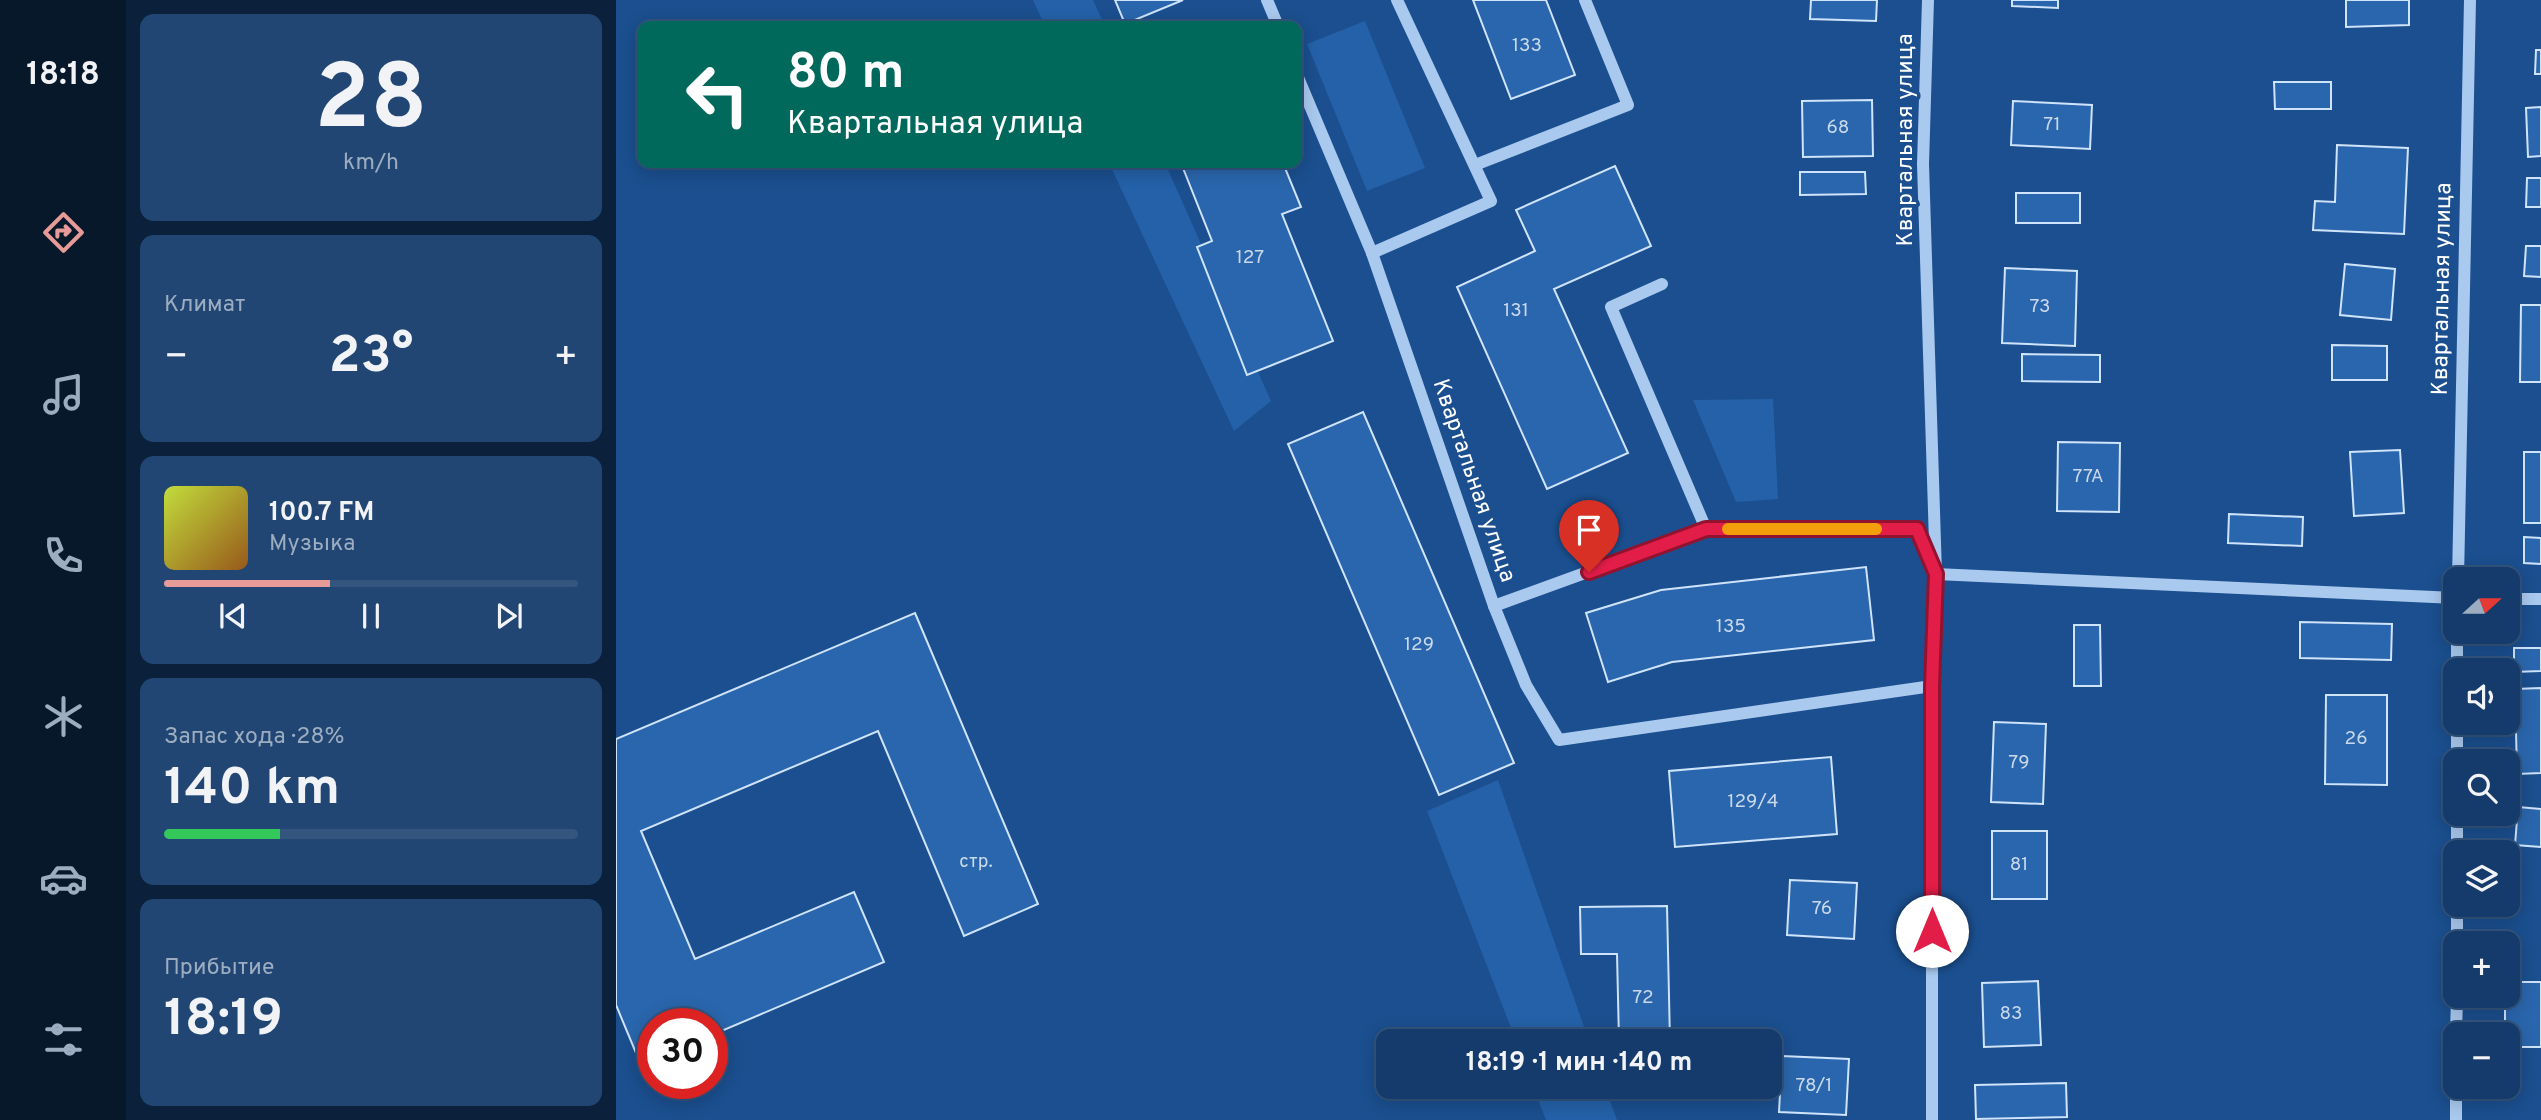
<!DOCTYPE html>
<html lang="ru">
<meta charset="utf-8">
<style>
body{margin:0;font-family:Overpass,sans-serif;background:#214673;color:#f1f3f6;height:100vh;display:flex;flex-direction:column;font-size:26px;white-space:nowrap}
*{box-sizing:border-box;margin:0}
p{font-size:23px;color:#9dadc1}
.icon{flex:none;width:38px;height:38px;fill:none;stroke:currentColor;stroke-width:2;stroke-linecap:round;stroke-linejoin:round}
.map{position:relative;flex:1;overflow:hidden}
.details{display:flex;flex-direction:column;gap:14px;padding:14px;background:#0b203b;width:490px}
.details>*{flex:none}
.guide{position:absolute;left:21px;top:21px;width:665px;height:147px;border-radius:14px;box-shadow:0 4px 18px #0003,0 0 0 2px #33557e;background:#00695c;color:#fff;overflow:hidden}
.needle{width:46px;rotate:69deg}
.fabs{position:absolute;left:1827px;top:567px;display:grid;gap:14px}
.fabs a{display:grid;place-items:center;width:77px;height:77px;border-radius:14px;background:#143b6b;box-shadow:0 4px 18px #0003,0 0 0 2px #33557e;font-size:35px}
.speed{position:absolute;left:21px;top:1008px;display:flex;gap:14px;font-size:35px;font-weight:700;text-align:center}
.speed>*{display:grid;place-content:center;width:91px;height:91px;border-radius:50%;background:#143b6b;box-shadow:0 4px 18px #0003,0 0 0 2px #33557e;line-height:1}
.speed .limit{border:10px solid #d22;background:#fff;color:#111}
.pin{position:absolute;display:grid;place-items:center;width:60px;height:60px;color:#fff;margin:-72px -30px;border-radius:50% 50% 50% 0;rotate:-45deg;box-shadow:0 0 7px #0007}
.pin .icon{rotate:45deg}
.me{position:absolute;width:77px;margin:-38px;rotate:0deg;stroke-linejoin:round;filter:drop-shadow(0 0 5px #0008)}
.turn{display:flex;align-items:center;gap:24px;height:147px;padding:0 35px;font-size:32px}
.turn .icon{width:91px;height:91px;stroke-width:2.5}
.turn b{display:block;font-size:49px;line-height:60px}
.big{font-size:52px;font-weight:700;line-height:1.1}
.details .widget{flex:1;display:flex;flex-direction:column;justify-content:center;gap:10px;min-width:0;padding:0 24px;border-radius:14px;background:#214673}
.details .dial{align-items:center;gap:0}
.dial b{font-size:91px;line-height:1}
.song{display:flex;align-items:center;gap:21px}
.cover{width:84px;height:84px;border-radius:10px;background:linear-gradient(135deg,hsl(70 70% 55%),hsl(30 70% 35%))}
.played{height:7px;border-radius:4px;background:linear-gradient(90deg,#e69b98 40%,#33557e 40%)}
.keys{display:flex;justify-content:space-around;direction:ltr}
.heat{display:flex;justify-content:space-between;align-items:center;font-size:38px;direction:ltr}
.charge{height:10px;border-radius:5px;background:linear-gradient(90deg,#34c759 28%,#33557e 0)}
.trip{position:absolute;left:760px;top:1029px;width:406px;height:70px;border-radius:14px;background:#143b6b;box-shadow:0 4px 18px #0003,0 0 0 2px #33557e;font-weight:700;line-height:70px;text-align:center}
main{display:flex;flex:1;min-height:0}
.tab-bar{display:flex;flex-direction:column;width:126px;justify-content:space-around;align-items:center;background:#08182b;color:#9dadc1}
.tab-bar .icon{width:49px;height:49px}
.tab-bar .current{color:#e69b98}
.tab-bar b{font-size:32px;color:#f1f3f6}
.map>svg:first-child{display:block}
</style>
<main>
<nav class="tab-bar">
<b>18:18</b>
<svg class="icon current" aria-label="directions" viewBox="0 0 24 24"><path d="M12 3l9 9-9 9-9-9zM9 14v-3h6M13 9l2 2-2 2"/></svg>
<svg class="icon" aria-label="music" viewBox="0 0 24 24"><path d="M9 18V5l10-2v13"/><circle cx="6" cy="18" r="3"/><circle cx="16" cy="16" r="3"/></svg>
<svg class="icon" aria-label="phone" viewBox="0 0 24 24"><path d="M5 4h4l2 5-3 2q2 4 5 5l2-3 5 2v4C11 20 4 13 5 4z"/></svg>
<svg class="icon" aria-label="climate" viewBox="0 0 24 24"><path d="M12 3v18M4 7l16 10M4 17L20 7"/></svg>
<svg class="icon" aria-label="car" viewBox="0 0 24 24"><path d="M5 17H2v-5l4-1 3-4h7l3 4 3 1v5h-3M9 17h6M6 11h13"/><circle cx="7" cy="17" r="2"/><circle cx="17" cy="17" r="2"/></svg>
<svg class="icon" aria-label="filters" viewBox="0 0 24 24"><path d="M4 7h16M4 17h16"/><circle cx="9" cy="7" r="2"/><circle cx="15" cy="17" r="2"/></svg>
</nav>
<section class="details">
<div class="widget dial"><b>28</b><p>km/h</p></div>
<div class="widget"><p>Климат</p>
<div class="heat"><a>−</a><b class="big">23°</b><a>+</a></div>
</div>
<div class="widget">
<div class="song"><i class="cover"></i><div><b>100.7 FM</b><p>Музыка</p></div></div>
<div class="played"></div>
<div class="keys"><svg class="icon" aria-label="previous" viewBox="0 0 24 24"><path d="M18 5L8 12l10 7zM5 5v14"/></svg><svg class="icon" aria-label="pause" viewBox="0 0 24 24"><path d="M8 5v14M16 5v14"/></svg><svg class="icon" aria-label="next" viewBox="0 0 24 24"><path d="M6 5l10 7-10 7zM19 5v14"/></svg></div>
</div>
<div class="widget"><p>Запас хода · 28%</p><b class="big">140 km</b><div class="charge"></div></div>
<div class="widget"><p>Прибытие</p><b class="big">18:19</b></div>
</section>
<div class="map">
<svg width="1925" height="1120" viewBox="0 0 1925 1120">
<rect width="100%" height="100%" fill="#1b4f8f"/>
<g fill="#2461a8">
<path d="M417,0H477L489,26H429Z"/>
<path d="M749,21L809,168L751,191L691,44Z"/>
<path d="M493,163H549L655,401L618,431Z"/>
<path d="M1157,399L1162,499L1120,502L1077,400Z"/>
<path d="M882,780L973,1041H900L811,811Z"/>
<path d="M917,1087H989L1001,1120H930Z"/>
</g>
<g fill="#2a66ad" stroke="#cfe3fa" stroke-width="2">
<path d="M499,0H567L509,24Z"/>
<path d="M857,0H930L959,75L895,99Z"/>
<path d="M1195,0H1261L1260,21L1194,19Z"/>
<path d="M1396,0H1442V8L1396,6Z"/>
<path d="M1730,0H1793V25L1730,27Z"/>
<path d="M1920,50H1925V74H1919Z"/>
<path d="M1658,82H1715V109H1659Z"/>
<path d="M1256,100L1257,156L1187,157L1186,101Z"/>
<path d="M1397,101L1476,105L1474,149L1395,145Z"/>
<path d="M1925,107V156L1912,157L1910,108Z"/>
<path d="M1721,145L1792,148L1788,234L1697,230L1699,201L1719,202Z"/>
<path d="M565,163H667L685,207L666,214L717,341L631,375L581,247L596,241Z"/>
<path d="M999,166L1035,246L938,289L1012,453L931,489L841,287L919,251L900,210Z"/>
<path d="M1184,172H1249L1250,194L1184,195Z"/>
<path d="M1911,178H1925V207H1910Z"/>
<rect x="1400" y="193" width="64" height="30"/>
<path d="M1910,246H1925V277L1908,276Z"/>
<path d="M1729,264L1779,269L1775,320L1724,315Z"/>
<path d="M1389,268L1461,271L1459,346L1386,343Z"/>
<path d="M1905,305H1925V382H1904Z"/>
<path d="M1716,345L1771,346V380H1716Z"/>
<path d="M1406,354L1484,355V382L1406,381Z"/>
<path d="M747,412L898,763L823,795L672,444Z"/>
<path d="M1442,442L1504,443L1503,512L1441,511Z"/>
<path d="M1784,450L1788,513L1738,516L1734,452Z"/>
<rect x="1908" y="452" width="17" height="71"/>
<path d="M1613,514L1687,517L1686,546L1612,543Z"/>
<path d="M1908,537L1925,538V564L1908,563Z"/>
<path d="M1250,567L1258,640L1056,662L992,682L970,613L1045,590Z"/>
<path d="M299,613L422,904L348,936L262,731L25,831L79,959L238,892L268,962L96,1035V1024H37V1060L25,1065L0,1005V739Z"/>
<path d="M1684,622L1776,624L1775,660L1684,658Z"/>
<path d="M1458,625H1484L1485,686H1458Z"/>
<path d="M1898,648H1925V671L1898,672Z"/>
<path d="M1925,688V773L1901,774L1899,689Z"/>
<path d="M1710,695H1771V785L1709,784Z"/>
<path d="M1378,722L1430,724L1427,804L1375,802Z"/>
<path d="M1215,757L1221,834L1059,847L1053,771Z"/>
<path d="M1902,807L1925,809V847L1899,845Z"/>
<rect x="1376" y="831" width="55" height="68"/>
<path d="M1174,880L1241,883L1238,939L1171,935Z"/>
<path d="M1051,906L1054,1041H1003L1001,954H965L964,907Z"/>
<path d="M1422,981L1425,1045L1368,1047L1366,983Z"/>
<path d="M1892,982H1925V1047H1892V1034H1889V996H1892Z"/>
<path d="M1166,1056L1233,1059L1230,1115L1163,1112Z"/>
<path d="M1450,1083L1451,1117L1360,1119L1359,1085Z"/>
</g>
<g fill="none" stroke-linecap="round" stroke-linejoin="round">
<g stroke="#a9c9ee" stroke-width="12">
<path d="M651,0L662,26"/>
<path d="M1312,0L1307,164L1320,574L1316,686V1120"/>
<path d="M681,75L756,253L878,606L1090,529H1301L1320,574L1839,598"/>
<path d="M859,165L1012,105L969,0"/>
<path d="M756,253L875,201L781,0"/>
<path d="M1046,284L995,307L1090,529"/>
<path d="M1842,579L1854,0"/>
<path d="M1892,599H1925"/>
<path d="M878,606L910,685L943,740L1316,686"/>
<path d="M1841,670V632"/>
<path d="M1841,761V723"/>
<path d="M1841,852V814"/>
<path d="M1841,943V905"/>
<path d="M1840,1034L1841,996"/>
<path d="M1840,1120V1087"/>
</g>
</g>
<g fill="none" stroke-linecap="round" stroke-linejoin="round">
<g stroke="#92132f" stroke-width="18">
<path id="route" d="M973,572L1090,529H1301L1320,574L1316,686V931"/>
</g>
<use href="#route" stroke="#e11d48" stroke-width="12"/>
<path stroke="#f59e0b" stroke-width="12" d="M1112,529H1260"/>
</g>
<g text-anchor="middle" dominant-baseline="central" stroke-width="7" stroke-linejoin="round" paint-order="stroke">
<g font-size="19" fill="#cad9ea">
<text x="911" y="46">133</text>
<text x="1436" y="125">71</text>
<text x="1222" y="128">68</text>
<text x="634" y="258">127</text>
<text x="1424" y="307">73</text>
<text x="900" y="311">131</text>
<text x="1472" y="477">77А</text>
<text x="1115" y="627">135</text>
<text x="803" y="645">129</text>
<text x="1740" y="739">26</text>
<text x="1403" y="763">79</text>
<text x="1137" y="802">129/4</text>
<text x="360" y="862">стр.</text>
<text x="1403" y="865">81</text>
<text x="1206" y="909">76</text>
<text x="1027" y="998">72</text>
<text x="1395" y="1014">83</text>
<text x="1198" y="1086">78/1</text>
</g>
<g font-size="23" fill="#fff" stroke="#1b4f8f">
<text transform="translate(1290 140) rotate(-90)">Квартальная улица</text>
<text transform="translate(1827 289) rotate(-89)">Квартальная улица</text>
<text transform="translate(857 481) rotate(71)">Квартальная улица</text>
</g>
</g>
</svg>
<div class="fabs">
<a><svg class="needle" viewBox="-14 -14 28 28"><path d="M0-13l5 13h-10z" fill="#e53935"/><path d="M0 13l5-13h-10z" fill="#9dadc1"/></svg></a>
<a><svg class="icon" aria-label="sound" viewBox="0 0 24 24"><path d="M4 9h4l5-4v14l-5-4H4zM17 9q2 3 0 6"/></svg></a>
<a><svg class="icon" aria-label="search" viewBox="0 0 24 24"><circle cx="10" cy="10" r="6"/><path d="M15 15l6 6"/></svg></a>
<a><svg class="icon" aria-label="layers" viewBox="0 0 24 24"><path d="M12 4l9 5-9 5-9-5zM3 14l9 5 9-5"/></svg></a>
<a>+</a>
<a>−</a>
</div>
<div class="speed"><div class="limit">30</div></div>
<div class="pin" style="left:973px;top:572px;background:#d93025"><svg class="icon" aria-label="arrive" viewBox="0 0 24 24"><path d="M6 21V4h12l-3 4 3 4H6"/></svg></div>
<svg class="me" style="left:1316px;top:931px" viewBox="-20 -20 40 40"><circle r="19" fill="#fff"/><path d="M0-13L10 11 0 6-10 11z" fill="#e11d48"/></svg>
<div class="trip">18:19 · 1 мин · 140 m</div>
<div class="guide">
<div class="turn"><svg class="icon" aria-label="left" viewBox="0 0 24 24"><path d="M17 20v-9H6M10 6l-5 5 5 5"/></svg><div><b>80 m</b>Квартальная улица</div></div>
</div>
</div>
</main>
